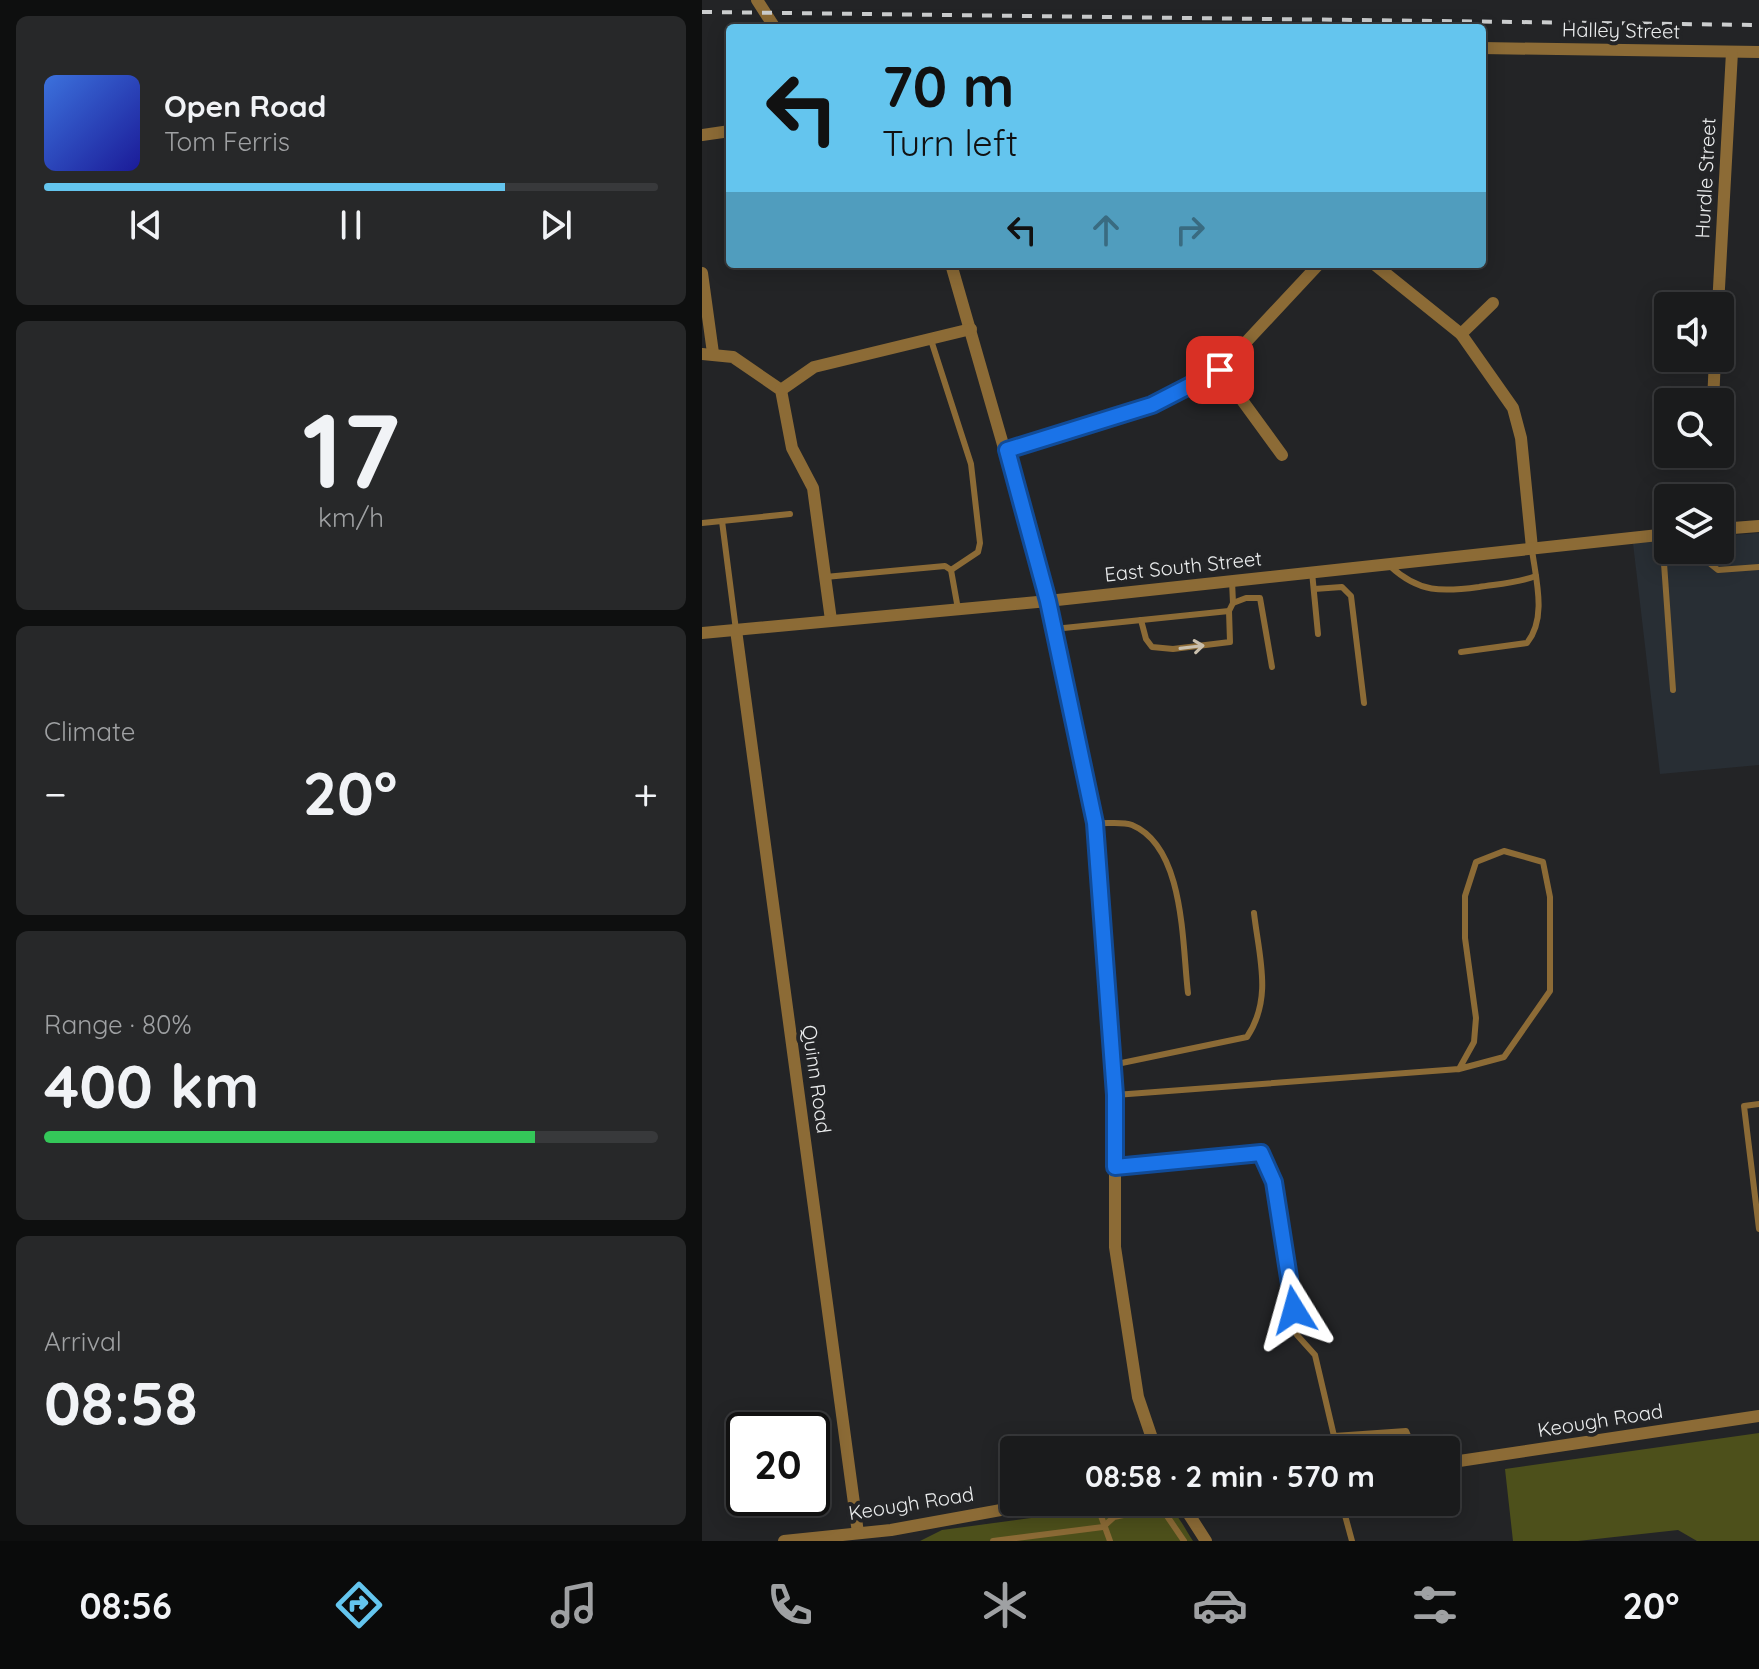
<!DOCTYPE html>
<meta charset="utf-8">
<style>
body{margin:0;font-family:Quicksand,sans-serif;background:#272829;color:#f1f3f6;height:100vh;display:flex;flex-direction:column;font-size:30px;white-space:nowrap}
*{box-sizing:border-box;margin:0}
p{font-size:26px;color:#9fa1a3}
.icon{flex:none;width:44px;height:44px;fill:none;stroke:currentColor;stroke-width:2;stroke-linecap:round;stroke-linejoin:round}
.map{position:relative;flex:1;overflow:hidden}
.drawer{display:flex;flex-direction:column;gap:16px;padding:16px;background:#0e0f0f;width:702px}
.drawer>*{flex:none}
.guide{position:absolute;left:24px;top:24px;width:760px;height:244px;border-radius:8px;box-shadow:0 4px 20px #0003,0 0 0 2px #38393b;background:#64c5ee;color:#111;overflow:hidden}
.tools{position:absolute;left:952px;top:292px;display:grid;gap:16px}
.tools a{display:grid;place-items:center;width:80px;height:80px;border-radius:8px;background:#1a1b1c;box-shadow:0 4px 20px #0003,0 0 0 2px #38393b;font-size:40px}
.speed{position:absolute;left:24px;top:1412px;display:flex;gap:16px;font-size:40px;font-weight:700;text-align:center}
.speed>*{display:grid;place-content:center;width:104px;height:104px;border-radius:50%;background:#1a1b1c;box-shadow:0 4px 20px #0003,0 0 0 2px #38393b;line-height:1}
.speed .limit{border:4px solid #111;border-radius:12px;background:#fff;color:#111}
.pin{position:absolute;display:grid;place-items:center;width:68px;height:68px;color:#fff;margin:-34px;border-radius:16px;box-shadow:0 4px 12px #0006}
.me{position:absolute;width:88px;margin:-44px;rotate:352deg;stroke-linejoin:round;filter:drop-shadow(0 0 6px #0008)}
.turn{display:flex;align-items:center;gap:28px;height:168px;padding:0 24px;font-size:36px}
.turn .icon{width:104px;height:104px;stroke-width:2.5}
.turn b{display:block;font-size:56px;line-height:68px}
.lanes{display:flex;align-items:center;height:76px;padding:0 24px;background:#0003;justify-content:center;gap:40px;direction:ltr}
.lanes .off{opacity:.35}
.big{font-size:60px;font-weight:700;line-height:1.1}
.drawer .card{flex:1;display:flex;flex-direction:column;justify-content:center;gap:12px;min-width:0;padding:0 28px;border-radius:12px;background:#272829}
.drawer .dial{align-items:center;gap:0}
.dial b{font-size:104px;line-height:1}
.song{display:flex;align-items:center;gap:24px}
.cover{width:96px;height:96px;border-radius:12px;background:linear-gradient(135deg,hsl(220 70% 55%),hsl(240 70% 35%))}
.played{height:8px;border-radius:4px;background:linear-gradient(90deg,#64c5ee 75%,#38393b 75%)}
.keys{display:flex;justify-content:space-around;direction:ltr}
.heat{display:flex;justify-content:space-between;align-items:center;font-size:44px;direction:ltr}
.charge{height:12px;border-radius:6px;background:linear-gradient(90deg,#34c759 80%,#38393b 0)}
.trip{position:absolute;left:298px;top:1436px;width:460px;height:80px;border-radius:8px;background:#1a1b1c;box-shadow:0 4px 20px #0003,0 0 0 2px #38393b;font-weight:700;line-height:80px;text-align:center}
.tabs{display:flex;height:128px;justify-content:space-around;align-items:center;background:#0a0b0b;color:#9fa1a3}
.tabs .icon{width:56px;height:56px}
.tabs .active{color:#64c5ee}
.tabs b{font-size:36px;color:#f1f3f6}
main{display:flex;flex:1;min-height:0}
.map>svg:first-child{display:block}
</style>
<main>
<section class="drawer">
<div class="card">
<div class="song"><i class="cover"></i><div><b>Open Road</b><p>Tom Ferris</p></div></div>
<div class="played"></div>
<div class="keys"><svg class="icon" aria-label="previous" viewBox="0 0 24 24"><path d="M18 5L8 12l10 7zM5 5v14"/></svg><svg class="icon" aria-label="pause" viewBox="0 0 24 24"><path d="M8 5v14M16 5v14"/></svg><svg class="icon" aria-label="next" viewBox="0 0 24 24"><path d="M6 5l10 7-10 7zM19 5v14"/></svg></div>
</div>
<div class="card dial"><b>17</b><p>km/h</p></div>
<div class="card"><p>Climate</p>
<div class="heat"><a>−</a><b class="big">20°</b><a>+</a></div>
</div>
<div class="card"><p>Range · 80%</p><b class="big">400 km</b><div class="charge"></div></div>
<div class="card"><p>Arrival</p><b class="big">08:58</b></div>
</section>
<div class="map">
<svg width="1057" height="1541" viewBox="0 0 1057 1541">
<rect width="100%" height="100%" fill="#232426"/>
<path fill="#282e34" d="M1057,533V765L958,774L931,543L966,540V550H1018V536Z"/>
<g fill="#4d501b">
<path d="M1057,1433V1541H995L976,1530L876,1541H811L803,1469Z"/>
<path d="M448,1502C472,1502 479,1523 491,1541H218L240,1530Z"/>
</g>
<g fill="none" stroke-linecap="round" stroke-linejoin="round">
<g stroke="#8c6b36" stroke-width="6">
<path d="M229,340L269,464L278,543L276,552L249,570"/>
<path d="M20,521L34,630"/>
<path d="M0,523L88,514"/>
<path d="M960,535L971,690"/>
<path d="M1005,550L1006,562L1016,570L1057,567"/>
<path d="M688,566C717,593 740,592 777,587C796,584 815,583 834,576"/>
<path d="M610,572L616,634"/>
<path d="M123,577L243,566L249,570L256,609"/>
<path d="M612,589L640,587L649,596L662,703"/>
<path d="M531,603L544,598H558L570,667"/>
<path d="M439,620L444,639L450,647L471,649L528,642L527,611"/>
<path d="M352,629L527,611L531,603L530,581"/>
<path d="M759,652L825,643C845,618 834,580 830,550"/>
<path d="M393,823C404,824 420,821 430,825C483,847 480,944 486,993"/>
<path d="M410,1065L545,1037C571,998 557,957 552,913"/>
<path d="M413,1095L757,1069L802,1057L848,991V897L841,862L802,851L774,862L763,896V938L774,1018L772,1042L757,1069"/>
<path d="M1057,1104L1042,1106L1057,1229"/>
<path d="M413,1167L559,1153L572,1182L595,1335L613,1355L632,1436L704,1431L712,1450"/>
<path d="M394,1502L408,1541"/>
<path d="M632,1502L646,1509L697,1502"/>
<path d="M641,1508L650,1541"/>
<path d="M291,1541L401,1527L412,1517L454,1508L465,1516L482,1541"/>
</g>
<g stroke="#8c6b36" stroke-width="12">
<path d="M55,0L73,28"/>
<path d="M780,48L1057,52"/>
<path d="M0,135L28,131"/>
<path d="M249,264L346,601L393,823L413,1095V1247L436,1397L454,1450"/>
<path d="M672,264L759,334L791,303"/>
<path d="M0,273L11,353"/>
<path d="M1016,306L1030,52"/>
<path d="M759,334L811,408L819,438L830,548"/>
<path d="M0,354L31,357L79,390L90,448L111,488L129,620"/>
<path d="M518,370L580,455"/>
<path d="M79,390L112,367L269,329"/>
<path d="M1011,402L1013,358"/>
<path d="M305,450L450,405L518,370L617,264"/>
<path d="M1007,463L1008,454"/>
<path d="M1018,529L1057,526"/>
<path d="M34,630L156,1533"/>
<path d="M0,633L346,601L966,534"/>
<path d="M744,1463L1057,1416"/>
<path d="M479,1502L504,1541"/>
<path d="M82,1541L189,1530L343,1502"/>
</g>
<path stroke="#cbcdce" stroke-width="4" stroke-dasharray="10 10" stroke-linecap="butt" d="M0,12L1057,25"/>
</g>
<defs><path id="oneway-shaft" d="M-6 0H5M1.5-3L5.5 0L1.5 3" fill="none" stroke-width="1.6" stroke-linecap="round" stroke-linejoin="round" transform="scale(2)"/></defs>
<use stroke="#c9bfad" href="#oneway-shaft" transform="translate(490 647) rotate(-7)"/>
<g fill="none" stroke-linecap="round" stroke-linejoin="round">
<g stroke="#114b97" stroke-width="20">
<path id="route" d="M518,370L450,405L305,450L346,601L393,823L413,1095V1167L559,1153L572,1182L592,1310"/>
</g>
<use href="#route" stroke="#1a73e8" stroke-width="14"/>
</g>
<g text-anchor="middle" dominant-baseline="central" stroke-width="8" stroke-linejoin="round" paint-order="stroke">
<g font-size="20" fill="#eaeced" stroke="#232426">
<text transform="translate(919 30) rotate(1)">Halley Street</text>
<text transform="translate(1003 178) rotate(-87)">Hurdle Street</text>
<text transform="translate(481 566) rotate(-6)">East South Street</text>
<text transform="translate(115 1079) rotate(82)">Quinn Road</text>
<text transform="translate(898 1420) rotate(-9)">Keough Road</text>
<text transform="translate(209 1503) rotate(-9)">Keough Road</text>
</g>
</g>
</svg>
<div class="tools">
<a><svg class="icon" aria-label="sound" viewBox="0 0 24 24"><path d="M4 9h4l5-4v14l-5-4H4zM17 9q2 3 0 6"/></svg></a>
<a><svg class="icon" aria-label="search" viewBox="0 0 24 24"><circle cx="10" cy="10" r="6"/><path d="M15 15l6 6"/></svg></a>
<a><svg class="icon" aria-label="layers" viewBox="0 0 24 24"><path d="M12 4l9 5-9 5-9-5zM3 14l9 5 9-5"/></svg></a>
</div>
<div class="speed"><div class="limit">20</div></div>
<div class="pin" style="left:518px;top:370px;background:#d93025"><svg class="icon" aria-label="arrive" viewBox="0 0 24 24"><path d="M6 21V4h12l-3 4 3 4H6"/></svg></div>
<svg class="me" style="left:592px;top:1310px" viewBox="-20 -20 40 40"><path d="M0-17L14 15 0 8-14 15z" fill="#1a73e8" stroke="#fff" stroke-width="4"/></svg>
<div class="trip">08:58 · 2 min · 570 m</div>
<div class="guide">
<div class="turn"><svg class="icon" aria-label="left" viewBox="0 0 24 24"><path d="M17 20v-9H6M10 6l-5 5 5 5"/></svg><div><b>70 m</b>Turn left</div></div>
<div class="lanes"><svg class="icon" aria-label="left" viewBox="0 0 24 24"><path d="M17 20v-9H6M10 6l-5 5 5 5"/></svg><svg class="icon off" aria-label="ahead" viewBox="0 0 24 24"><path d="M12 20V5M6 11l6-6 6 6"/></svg><svg class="icon off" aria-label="right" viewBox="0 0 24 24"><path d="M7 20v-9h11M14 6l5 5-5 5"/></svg></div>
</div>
</div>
</main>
<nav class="tabs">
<b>08:56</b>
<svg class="icon active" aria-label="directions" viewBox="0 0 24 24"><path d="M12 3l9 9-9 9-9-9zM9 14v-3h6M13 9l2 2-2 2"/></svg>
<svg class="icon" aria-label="music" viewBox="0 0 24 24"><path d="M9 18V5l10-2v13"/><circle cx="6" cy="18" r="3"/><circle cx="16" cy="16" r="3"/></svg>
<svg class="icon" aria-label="phone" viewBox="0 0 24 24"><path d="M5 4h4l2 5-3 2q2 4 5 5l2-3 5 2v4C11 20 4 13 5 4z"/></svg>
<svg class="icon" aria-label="climate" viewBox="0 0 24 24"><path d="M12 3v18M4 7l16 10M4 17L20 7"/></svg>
<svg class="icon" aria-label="car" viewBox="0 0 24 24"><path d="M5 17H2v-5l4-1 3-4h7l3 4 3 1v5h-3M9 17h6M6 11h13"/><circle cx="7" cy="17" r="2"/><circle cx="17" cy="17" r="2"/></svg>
<svg class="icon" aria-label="filters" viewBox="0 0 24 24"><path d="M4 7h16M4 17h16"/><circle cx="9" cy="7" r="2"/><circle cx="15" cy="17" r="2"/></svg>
<b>20°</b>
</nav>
